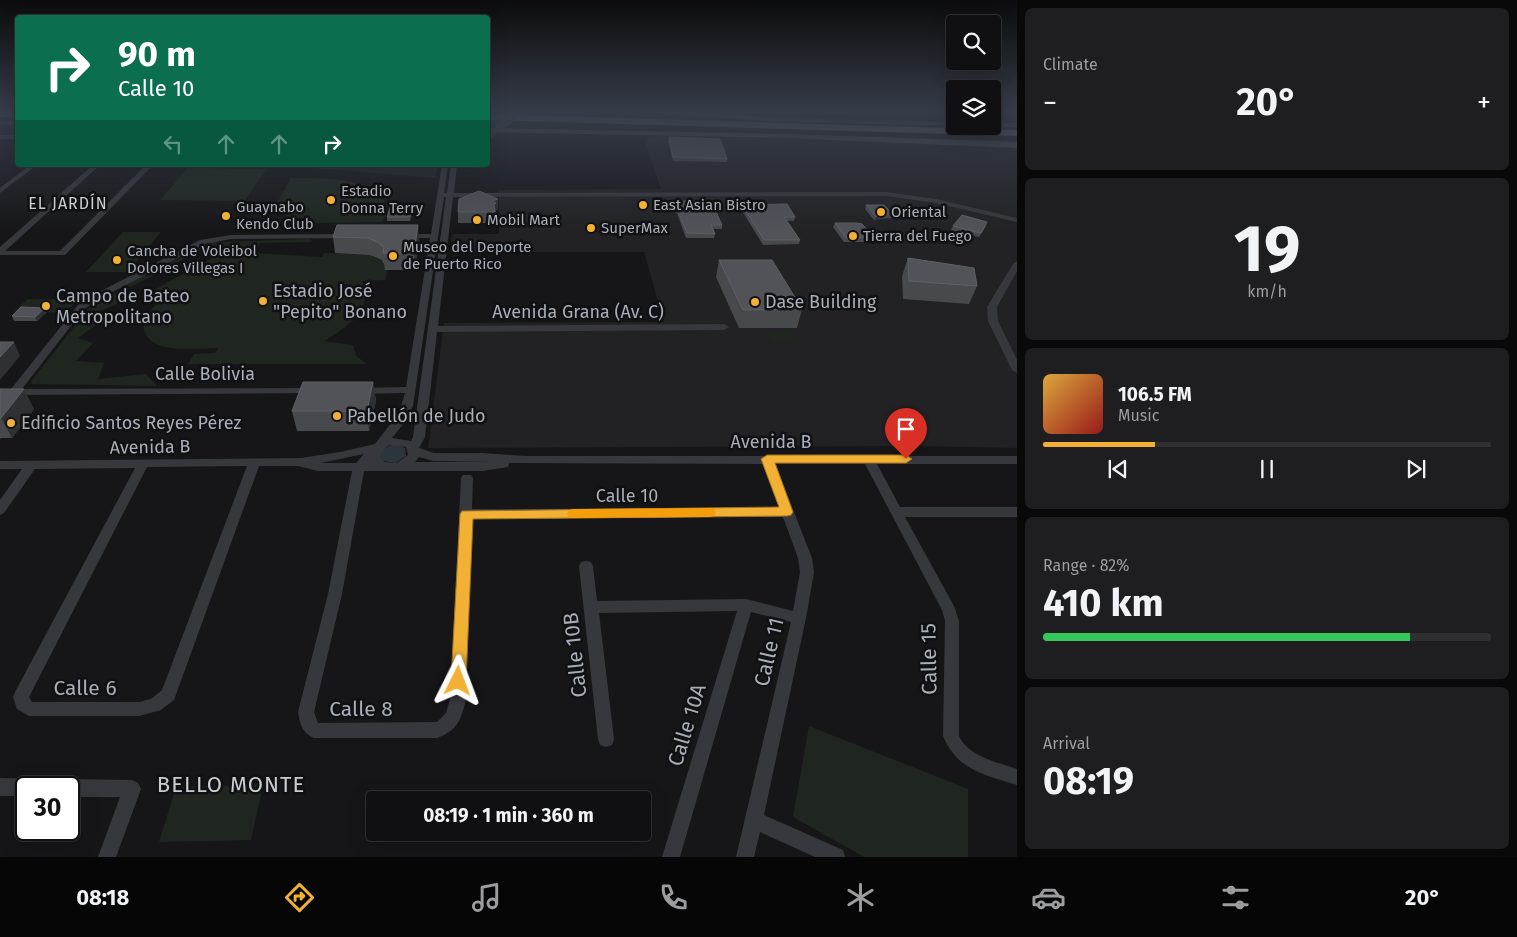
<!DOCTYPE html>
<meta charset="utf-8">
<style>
body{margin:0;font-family:"Fira Sans",sans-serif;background:#1e1e20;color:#f1f3f6;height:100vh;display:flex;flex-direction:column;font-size:19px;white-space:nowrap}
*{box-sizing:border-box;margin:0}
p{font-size:16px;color:#9c9d9f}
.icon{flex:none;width:28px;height:28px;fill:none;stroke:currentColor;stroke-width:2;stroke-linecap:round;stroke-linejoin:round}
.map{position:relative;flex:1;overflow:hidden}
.sheet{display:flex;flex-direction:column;gap:8px;padding:8px;background:#09090a;width:500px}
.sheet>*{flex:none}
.guide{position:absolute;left:15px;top:15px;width:475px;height:152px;border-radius:5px;box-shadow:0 5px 20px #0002,0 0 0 1px #303032;background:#0b6e4f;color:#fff;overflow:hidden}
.buttons{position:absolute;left:946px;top:15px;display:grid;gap:10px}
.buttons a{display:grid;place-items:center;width:55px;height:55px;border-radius:5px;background:#101012;box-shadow:0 5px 20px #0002,0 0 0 1px #303032;font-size:25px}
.speed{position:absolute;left:15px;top:776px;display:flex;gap:10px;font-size:25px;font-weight:700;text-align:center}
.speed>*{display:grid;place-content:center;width:65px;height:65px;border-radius:50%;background:#101012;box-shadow:0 5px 20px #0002,0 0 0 1px #303032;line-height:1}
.speed .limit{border:2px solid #111;border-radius:8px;background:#fff;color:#111}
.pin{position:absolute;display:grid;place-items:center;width:42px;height:42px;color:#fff;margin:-51px -21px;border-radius:50% 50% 50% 0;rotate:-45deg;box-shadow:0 0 5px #0007}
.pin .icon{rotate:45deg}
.me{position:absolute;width:55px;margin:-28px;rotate:3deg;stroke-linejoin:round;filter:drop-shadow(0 0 4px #0008)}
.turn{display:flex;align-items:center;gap:18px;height:105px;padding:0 20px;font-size:22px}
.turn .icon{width:65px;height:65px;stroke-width:2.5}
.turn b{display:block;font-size:35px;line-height:42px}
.lanes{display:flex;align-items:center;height:48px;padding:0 20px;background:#0003;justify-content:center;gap:25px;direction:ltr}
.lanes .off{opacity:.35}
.big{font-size:38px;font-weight:700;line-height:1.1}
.sheet .widget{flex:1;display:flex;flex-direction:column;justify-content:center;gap:8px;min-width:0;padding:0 18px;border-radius:8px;background:#1e1e20}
.sheet .dial{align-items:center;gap:0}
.dial b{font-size:65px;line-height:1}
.song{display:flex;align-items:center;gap:15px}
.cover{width:60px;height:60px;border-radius:8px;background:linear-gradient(135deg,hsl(40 70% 55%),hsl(0 70% 35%))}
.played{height:5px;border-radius:2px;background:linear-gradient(90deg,#f2b134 25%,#303032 25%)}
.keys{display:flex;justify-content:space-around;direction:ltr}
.heat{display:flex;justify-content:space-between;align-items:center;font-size:28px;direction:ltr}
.charge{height:8px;border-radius:4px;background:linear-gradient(90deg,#34c759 82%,#303032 0)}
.trip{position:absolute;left:366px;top:791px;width:285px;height:50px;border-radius:5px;background:#101012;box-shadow:0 5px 20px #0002,0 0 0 1px #303032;font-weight:700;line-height:50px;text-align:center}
.menu{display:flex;height:80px;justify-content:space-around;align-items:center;background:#060607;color:#9c9d9f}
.menu .icon{width:35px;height:35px}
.menu .current{color:#f2b134}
.menu b{font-size:22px;color:#f1f3f6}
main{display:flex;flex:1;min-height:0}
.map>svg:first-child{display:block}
</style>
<main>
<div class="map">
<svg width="1017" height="857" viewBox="0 0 1017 857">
<rect width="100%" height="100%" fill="#161618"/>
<g fill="#222225">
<path d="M660,135L846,140L1017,148V448L915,446L428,448L444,323L664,322L644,252H450L452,234H499V190L661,189L644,139Z"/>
<path d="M276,165H438L436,178Z"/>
</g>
<g fill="#1e261f">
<path d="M856,136L1017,140V144L857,137Z"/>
<path d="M188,168L266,169L245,201L160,200Z"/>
<path d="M291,178C318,178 366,176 384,201L386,212L383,222L311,223L313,218H291L283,214L287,205H276Z"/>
<path d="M123,232H161L128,272H86Z"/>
<path d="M309,239L312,240L311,242L260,243L254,253L322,257L324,253L372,254L373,257L383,259L386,263L385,270H387L386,280L362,281C375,309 345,329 324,341L353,345L356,356L367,364H188L194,354L215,353L218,348C199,348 149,356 144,329C142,316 153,307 162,300L145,295L225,251L209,246L131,287L125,285L212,242Z"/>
<path d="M120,290L117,304L85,317L96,325L78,338L93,343L76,361L104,363L98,379L146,374L157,386L31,384L32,380L89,308Z"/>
<path d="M28,299L77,300L66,313L14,311Z"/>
<path d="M767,331H791L797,341L772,342Z"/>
<path d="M809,726L968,789V857H864L793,817Z"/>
<path d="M263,785L251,840L159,842L176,787Z"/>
</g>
<path fill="#2c353c" d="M394,444L405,448L406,456L396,463L383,461L379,455L382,449Z"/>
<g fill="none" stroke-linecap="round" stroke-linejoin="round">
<g fill="#37383d" fill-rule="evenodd">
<rect x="0" y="121" width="18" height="4"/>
<path d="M492,129H496L497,134L488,140V136L491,133Z"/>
<rect x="0" y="135" width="18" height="4"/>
<path d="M30,165H37L0,193V188Z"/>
<path d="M93,165H100L5,251H60L146,165H153L65,255H0V247Z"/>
<path d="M442,165H448L444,193H447L451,165H457L454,193L886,192L936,199L1017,218V222L936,203L886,196L453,197L438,326L724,324L729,327L724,330L437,332L425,437L419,448L434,453H482L525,456H1017V464H877L900,507H1017V517H905L954,606L959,621V736C969,757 997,762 1017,769V785C983,774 958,771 943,736L945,621L942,610L865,464H775L812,558L814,572L806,618L764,815L843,850L845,857H815L760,832L754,857H736L791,622L751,612L680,857H662L737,611L599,613L614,739L612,745L606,747L600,745L598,739L579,566L581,562L586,561L591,562L593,566L597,601L746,599L793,611L800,572L798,558L783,517L472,519L466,699C461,720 458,730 437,738H314C302,733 300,724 298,712L328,594L352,471H318L298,466H259L174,700L161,710L139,716H29L17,709L13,697L15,692L135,468L35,469L4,513L0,515V500L22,469H0V461L301,458L340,452L375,444L399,413L405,393L359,394L354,391L359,388L406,387L430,238H403L399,236L403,234H431ZM444,197H446L413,437L411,441L392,438L404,423L413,406ZM390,445L406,447L408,455L397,463L384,462L380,456C382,449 384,448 390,445ZM364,454L356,463H320ZM419,457L433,461L493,462H415ZM509,463L763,464L779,508L472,509L473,478L471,475H463L461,478L450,699L446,713L437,722L318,723L314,712L342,594L364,471H483L508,467ZM247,466L162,690L151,699L139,702H32L29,697L147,467Z"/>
<path d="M347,234L351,236L350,238L231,239L205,244L103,297L84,309L22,389L313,388L317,389L318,391L317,393L0,395V389H11L78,305L97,293L200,240L231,235Z"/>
<path d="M1017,261V271L997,307L998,321L1017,360V373L1012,370L988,321L987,307L1013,264Z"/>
<path d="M0,778L47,779L53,782L56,788H26V796H0Z"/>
<path d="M69,779L132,780L138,783L141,789L116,857H98L120,797H69V788H60L63,782Z"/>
</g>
<g fill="#45474d" fill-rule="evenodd">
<path d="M661,112H701L778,118L955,122V126L778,122L665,114Z"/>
<path d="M992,123H1017V127H989L992,126Z"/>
<path d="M488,128L787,134L1017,142V148L787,138L488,132Z"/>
</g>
<g fill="#63666e" fill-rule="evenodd">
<rect x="0" y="112" width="18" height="5"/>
<path d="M488,114L1017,130V136L488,120Z"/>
</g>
<path stroke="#45474d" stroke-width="9" d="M500,126L519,112"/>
</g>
<g fill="#47494d">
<path d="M669,137L727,159V162L673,161L668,141Z"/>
<path d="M674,201L722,225V229H713L715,234L714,238H686L674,205Z"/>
<path d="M742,205L795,217L794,221H787L800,240L799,244L763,245L741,209Z"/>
<path d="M866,205L893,214L892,218L878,219L875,221L865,209Z"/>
<path d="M414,209L410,221H387V217Z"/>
<path d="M498,209L496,210V213L495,214V223H458V212Z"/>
<path d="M835,223L874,237L872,242H844L833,227Z"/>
<path d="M337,225L419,241L415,270H385L384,263H383L382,260L370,255L335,253L333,237Z"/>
<path d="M953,226H986L979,237L951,230Z"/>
<path d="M908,258L977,286L969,304L903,299L902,276Z"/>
<path d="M719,260L802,309L797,328H739L716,277Z"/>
<path d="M47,312L37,321H14L12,316Z"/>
<path d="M373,382L376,401L369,431H297L292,411Z"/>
<path d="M0,389L34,409L12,438H1L0,439Z"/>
</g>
<g fill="#2f3033">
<path d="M498,199V209L496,210V213L495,214L492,201Z"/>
<path d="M413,205L414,209L410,221V217Z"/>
<path d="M879,214L878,219L875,221L876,217Z"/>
<path d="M418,225L419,241L415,270L414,253Z"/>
<path d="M45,308L47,312L37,321L35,317Z"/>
<path d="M14,342L20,356L0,380V357Z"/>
<path d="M373,382L376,401L369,431L367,411Z"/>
<path d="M24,389L34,409L12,438L1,418Z"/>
</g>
<g fill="#525359" stroke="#5f6168">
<path d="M669,137L720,139L727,159L673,157Z"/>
<path d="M479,191L498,199L492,201L496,203L494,204L495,212H458L459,199Z"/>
<path d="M674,201H711L722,225H711L715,234L687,233Z"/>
<path d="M787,204L795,217H784L800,240H764L742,205Z"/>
<path d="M391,205H413L410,217H387Z"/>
<path d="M866,205H884L893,214H879L876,217Z"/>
<path d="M962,215L987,222L981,233L953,226Z"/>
<path d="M835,223H857L862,224L874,237L846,238Z"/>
<path d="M337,225H418L414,253H383L384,246H381V244L368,238L333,237Z"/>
<path d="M908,258L974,268L977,286L909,281Z"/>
<path d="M719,260H772L802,309L743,310Z"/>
<path d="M21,307L45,308L35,317L12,316Z"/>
<path d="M0,342H14L0,357Z"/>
<path d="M303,382H373L367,411H292Z"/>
<path d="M0,389H24L1,418H0Z"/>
</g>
<linearGradient id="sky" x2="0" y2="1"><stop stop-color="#0c0c0d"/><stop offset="0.48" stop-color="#363c48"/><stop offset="1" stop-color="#363c48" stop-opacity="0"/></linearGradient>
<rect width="1017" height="232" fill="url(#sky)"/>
<path fill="#f2b134" stroke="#9d7322" d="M767,455H906L912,459L906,463H775L793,512L791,515L787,516L473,519L466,681L464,686L458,688L453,686L451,681L460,514L462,511L779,507L761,459Z"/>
<path fill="#f59e0b" d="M709,508L714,509L716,513L714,516L709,517L573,518L569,517L567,514L569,510L573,509Z"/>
<g fill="#f2b134" stroke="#111113" stroke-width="2">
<circle cx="331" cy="200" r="5"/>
<circle cx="643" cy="205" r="5"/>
<circle cx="881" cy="212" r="5"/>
<circle cx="226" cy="216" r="5"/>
<circle cx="477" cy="220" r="5"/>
<circle cx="591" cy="228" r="5"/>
<circle cx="853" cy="236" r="5"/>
<circle cx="393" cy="256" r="5"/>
<circle cx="117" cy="260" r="5"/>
<circle cx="263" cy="301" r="5"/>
<circle cx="755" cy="302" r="5"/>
<circle cx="46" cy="306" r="5"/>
<circle cx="337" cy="416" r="5"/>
<circle cx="11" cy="423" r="5"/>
</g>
<g text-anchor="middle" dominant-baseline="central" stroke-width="5" stroke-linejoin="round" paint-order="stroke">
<g font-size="15" fill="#a8adb8" stroke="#111113" text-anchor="start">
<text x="341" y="191">Estadio<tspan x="341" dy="17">Donna Terry</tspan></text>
<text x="653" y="205">East Asian Bistro</text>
<text x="236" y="207">Guaynabo<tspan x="236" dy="17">Kendo Club</tspan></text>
<text x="891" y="212">Oriental</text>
<text x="487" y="220">Mobil Mart</text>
<text x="601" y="228">SuperMax</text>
<text x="863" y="236">Tierra del Fuego</text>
<text x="403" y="247">Museo del Deporte<tspan x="403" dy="17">de Puerto Rico</tspan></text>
<text x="127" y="251">Cancha de Voleibol<tspan x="127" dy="17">Dolores Villegas I</tspan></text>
</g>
<g font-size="16" letter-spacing="1" fill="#c9ccd4" stroke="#111113">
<text x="68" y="203">EL JARDÍN</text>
</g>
<g font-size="18" fill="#a8adb8" stroke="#111113" text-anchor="start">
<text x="273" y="291">Estadio José<tspan x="273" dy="21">"Pepito" Bonano</tspan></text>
<text x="56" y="296">Campo de Bateo<tspan x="56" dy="21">Metropolitano</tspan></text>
<text x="765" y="302">Dase Building</text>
<text x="347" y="416">Pabellón de Judo</text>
<text x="21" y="423">Edificio Santos Reyes Pérez</text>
</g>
<g font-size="18" fill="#a8adb8" stroke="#111113">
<text x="578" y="312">Avenida Grana (Av. C)</text>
<text x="205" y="374">Calle Bolivia</text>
<text x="771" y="442">Avenida B</text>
<text transform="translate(150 447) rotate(-1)">Avenida B</text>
<text x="627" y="496">Calle 10</text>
</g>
<g font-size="21" fill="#a8adb8" stroke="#111113">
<text transform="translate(769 652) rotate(-77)">Calle 11</text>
<text transform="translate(575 655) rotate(-96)">Calle 10B</text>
<text transform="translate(929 659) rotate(-91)">Calle 15</text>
<text x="85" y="688">Calle 6</text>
<text x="361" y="709">Calle 8</text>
<text transform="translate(687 725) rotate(-73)">Calle 10A</text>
</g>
<g font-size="22" letter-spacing="1" fill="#c9ccd4" stroke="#111113">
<text x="231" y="784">BELLO MONTE</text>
</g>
</g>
</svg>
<div class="buttons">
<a><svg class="icon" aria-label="search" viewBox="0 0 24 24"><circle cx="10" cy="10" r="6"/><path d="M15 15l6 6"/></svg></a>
<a><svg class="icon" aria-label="layers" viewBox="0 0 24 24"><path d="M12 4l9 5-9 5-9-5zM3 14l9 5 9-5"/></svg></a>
</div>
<div class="speed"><div class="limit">30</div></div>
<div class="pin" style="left:906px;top:459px;background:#d93025"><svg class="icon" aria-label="arrive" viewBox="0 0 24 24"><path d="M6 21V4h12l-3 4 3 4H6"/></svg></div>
<svg class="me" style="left:458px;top:681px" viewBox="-20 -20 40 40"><path d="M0-17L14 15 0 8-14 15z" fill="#f2b134" stroke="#fff" stroke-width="4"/></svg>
<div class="trip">08:19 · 1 min · 360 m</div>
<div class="guide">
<div class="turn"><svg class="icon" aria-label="right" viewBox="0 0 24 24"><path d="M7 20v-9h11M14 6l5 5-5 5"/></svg><div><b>90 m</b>Calle 10</div></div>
<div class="lanes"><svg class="icon off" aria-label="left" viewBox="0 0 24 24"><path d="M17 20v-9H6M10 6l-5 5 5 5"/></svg><svg class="icon off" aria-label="ahead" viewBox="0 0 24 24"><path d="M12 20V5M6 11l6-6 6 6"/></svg><svg class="icon off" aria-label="ahead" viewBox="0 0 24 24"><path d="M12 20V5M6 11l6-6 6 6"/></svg><svg class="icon" aria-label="right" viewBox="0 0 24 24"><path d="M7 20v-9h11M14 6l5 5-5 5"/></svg></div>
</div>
</div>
<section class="sheet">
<div class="widget"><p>Climate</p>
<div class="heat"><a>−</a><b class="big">20°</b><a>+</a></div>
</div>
<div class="widget dial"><b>19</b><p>km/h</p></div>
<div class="widget">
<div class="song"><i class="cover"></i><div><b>106.5 FM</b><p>Music</p></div></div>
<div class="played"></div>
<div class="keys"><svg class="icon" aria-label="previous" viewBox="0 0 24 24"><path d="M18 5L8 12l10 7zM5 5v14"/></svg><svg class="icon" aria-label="pause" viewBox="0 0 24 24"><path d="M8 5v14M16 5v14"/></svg><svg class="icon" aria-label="next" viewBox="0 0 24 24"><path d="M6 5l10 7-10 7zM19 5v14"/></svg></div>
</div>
<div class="widget"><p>Range · 82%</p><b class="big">410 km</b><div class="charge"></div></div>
<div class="widget"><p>Arrival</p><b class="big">08:19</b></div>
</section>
</main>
<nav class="menu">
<b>08:18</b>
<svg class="icon current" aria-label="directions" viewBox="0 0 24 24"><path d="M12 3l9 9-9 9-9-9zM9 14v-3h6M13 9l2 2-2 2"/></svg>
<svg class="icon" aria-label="music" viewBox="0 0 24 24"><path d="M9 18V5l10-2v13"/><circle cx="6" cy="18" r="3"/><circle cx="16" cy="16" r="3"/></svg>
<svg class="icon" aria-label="phone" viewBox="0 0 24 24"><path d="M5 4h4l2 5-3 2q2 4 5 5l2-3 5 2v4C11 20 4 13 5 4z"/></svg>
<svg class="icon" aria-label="climate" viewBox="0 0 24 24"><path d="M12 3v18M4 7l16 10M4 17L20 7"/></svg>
<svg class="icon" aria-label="car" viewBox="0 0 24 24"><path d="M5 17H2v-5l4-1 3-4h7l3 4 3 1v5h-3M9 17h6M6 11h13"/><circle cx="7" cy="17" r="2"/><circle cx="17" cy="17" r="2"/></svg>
<svg class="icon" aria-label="filters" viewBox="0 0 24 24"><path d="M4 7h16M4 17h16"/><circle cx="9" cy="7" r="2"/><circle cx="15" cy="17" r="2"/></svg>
<b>20°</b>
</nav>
